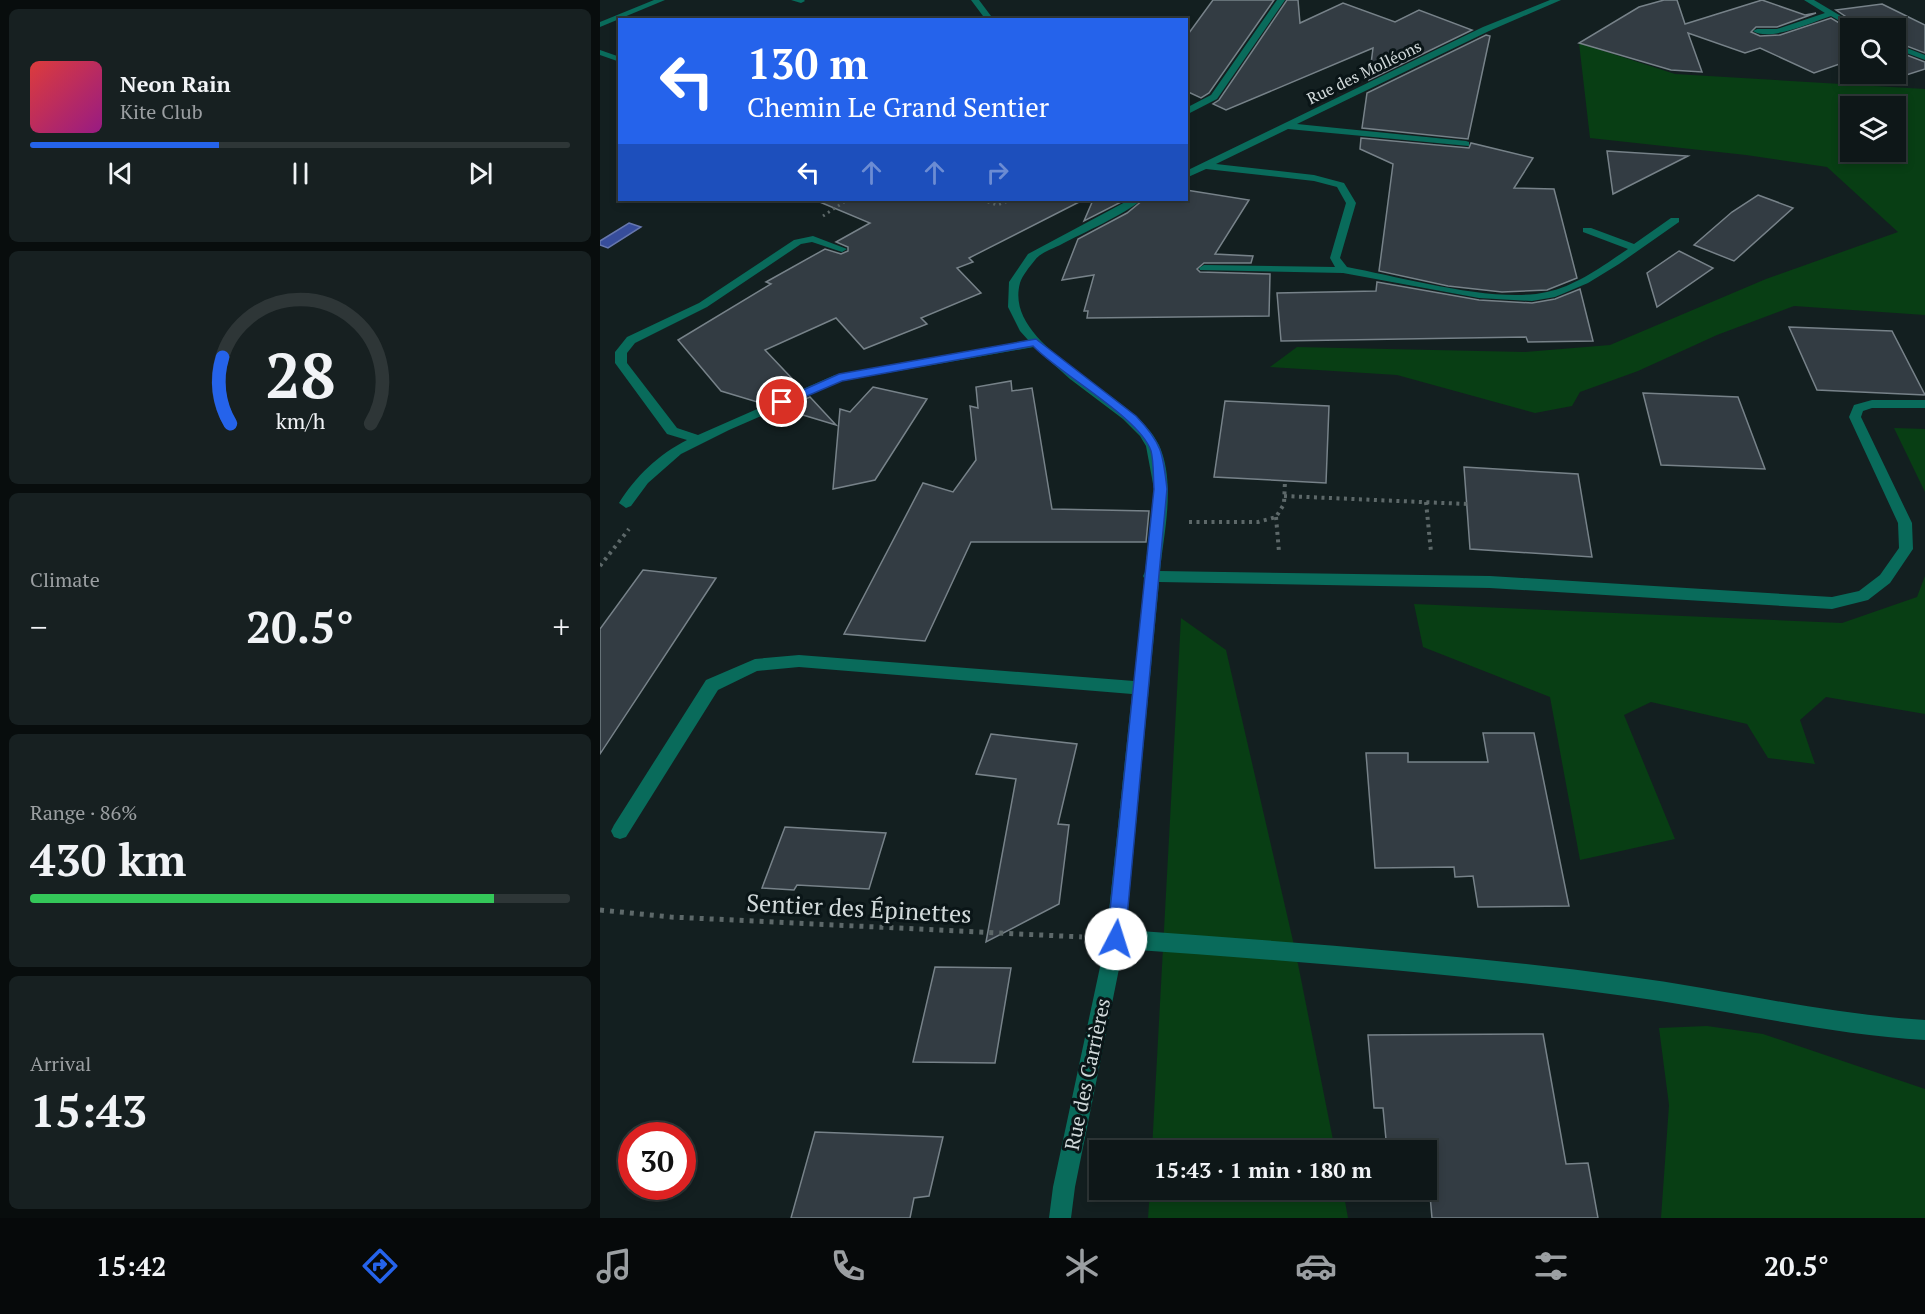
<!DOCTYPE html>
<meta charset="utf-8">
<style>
body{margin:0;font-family:"PT Serif",serif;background:#172021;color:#f1f3f6;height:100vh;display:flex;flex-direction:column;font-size:22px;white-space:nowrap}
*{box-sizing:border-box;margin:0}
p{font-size:20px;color:#9b9fa2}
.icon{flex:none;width:33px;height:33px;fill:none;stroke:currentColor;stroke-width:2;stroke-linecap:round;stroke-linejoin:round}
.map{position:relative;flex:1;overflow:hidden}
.drawer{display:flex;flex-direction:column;gap:9px;padding:9px;background:#080d0d;width:600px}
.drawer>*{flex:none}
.guide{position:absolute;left:18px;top:18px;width:570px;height:183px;border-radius:0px;box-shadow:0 3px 9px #0003,0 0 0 2px #2e3637;background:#2563eb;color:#fff;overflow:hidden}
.controls{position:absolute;left:1240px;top:18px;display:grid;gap:12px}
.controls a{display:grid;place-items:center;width:66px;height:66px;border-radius:0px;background:#0e1718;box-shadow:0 3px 9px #0003,0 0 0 2px #2e3637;font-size:30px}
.speed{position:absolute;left:18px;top:1122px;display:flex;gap:12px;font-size:30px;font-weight:700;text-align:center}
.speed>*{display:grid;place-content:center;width:78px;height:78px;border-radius:50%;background:#0e1718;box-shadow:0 3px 9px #0003,0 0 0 2px #2e3637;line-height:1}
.speed .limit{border:9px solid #d22;background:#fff;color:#111}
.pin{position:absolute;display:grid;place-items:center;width:51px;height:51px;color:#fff;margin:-26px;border:3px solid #fff;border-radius:50%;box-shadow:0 2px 6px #0007}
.me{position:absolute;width:66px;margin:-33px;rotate:5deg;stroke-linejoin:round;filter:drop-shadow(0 0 4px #0008)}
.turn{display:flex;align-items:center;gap:21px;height:126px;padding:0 30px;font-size:27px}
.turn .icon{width:78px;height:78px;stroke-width:2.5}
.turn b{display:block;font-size:42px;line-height:51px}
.lanes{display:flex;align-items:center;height:57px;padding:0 30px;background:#0003;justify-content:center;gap:30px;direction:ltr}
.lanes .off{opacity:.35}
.big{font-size:45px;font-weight:700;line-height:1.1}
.drawer .widget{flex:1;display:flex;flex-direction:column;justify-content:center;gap:9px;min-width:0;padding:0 21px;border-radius:9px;background:#172021}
.drawer .dial{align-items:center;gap:0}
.dial svg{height:156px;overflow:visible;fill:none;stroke:#2e3637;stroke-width:7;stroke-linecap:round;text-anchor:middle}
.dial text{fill:#f1f3f6;stroke:none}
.song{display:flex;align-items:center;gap:18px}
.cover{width:72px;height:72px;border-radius:9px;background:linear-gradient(135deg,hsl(0 70% 55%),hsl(310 70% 35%))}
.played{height:6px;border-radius:3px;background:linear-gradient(90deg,#2563eb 35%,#2e3637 35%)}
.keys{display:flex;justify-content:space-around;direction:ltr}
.heat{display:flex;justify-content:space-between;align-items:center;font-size:33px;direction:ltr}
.charge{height:9px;border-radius:4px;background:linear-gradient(90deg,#34c759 86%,#2e3637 0)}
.trip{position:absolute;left:489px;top:1140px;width:348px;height:60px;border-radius:0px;background:#0e1718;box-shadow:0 3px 9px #0003,0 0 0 2px #2e3637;font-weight:700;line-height:60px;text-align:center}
.tab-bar{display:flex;height:96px;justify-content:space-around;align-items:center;background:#06090a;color:#9b9fa2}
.tab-bar .icon{width:42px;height:42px}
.tab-bar .selected{color:#2563eb}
.tab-bar b{font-size:27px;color:#f1f3f6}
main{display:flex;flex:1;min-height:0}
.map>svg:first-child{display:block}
</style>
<main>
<section class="drawer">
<div class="widget">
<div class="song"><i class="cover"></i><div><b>Neon Rain</b><p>Kite Club</p></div></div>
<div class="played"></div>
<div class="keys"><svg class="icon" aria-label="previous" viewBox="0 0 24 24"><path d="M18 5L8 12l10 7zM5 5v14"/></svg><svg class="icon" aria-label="pause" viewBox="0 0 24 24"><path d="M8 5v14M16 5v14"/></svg><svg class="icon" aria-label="next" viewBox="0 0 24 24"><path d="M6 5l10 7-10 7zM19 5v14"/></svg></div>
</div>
<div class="widget dial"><svg viewBox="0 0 100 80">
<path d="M14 69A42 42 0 1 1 86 69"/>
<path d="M14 69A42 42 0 0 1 10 35" stroke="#2563eb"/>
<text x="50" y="56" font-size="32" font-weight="700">28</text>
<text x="50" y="72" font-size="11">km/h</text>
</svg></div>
<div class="widget"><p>Climate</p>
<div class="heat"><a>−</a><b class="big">20.5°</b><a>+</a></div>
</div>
<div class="widget"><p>Range · 86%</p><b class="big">430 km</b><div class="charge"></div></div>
<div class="widget"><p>Arrival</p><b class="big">15:43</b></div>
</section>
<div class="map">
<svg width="1325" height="1218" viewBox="0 0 1325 1218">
<rect width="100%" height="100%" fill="#131f20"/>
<g fill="#083e14" fill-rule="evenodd">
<path d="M979,43L1075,74L1325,89V315L1194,306L1117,335L1038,371L980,392L972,406L935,413L797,375L670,367L697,347L925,352L1010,345L1166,279L1298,232L1227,167L1146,155L990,138ZM1251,106H1296V152H1251Z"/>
<path d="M1294,428L1325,429V492Z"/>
<path d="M1325,576V714L1226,697L1200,720L1215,764L1168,758L1147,724L1051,702L1024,715L1075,839L980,860L950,697L823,647L814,604L1242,623L1317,597Z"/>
<path d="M581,618L626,650L696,954L735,1150H552Z"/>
<path d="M1107,1026L1163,1034L1325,1089V1218H1061L1069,1105L1059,1028Z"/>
<path d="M550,1190H743L748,1218H548Z"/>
</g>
<path fill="#374d9b" stroke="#6677ae" stroke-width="1.5" d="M29,223L41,227L8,248L0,245V241Z"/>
<g fill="#333c43" stroke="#778289" stroke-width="1.5">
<path d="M613,0H674L609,93L601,98L586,91V37Z"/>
<path d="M687,0H698L700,23L743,3L795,22L819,10L872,30L769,80L773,48L626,110L613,104L619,100Z"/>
<path d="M1064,0H1077L1085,24L1162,0L1205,15L1216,13L1177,27H1156L1151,32L1160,36L1180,35L1231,18L1251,30V60L1214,73L1160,48L1145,53L1088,33L1102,72L1071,70L979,43L1039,7Z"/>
<path d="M1282,4L1325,25V53L1296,42V28H1263L1236,10Z"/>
<path d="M886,35L890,36L868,139L762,128L767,93Z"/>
<path d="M1296,51L1325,62V69L1297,78L1287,74H1296Z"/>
<path d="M761,138L869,148L871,143L933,158L914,188L954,189L977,278L947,290L902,292L848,286L779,271L793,164L760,149Z"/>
<path d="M1007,151L1088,156L1013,194Z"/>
<path d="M586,190L649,200L615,254L653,256L651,263H604L597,269L600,272L670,274L669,316L487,318L488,311H484L494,275L462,280L478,239L527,213L543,200H586Z"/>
<path d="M1158,195L1193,208L1134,261L1094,245L1132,212Z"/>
<path d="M215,200H483L369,258L373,262L357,268L381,293L321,318L327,324L264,349L236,318L165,350L201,388L164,404L121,391L78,340L171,284L166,282L225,249L241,254L248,251V247L236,242L270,223Z"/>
<path d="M493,200H525L484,221Z"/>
<path d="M1079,251L1113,268L1057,307L1047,273Z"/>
<path d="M777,282L879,300L932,303L955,299L980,289L993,341L928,342L926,337L681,341L677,293L776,291Z"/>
<path d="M1189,327L1292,331L1325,395L1217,390Z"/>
<path d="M411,381L412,391L432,388L452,509L549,511L546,542H371L325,641L244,634L323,483L353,492L376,460L370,406L378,408L376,387Z"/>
<path d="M273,387L327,399L275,480L233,489L240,409L250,412Z"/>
<path d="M1043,393L1138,397L1165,469L1061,465Z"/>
<path d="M210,397L236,425L183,409Z"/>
<path d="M625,401L729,406L726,483L614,477Z"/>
<path d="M864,467L978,474L992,557L870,549Z"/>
<path d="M43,570L116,578L0,754V629Z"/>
<path d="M883,733H934L969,906L878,907L873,876L855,877L854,867L775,868L766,753H808V762H888Z"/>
<path d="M391,734L477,744L458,824L469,825L459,904L386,942L416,779L376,774Z"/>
<path d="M185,827L286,833L269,889L197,885L194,890L162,888Z"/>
<path d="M335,967L411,968L395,1063L313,1062Z"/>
<path d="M943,1034L966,1164L988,1163L998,1218H832L826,1150H787L783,1108H774L768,1035Z"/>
<path d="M215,1132L343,1137L329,1196L314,1198L310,1218H191Z"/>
</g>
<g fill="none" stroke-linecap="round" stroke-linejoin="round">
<g stroke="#5d6869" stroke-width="3" stroke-dasharray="2 4" stroke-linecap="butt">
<path d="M382,200L397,205L411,200"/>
<path d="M223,216L247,200"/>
</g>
<g stroke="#5d6869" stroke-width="4" stroke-dasharray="3 4.5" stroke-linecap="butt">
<path d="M684,496L867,504"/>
<path d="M826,502L831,552"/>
<path d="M676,517L679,552"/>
<path d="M589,522H658L676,517L684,504L685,481"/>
<path d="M0,566L29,529"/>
</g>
<path stroke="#5d6869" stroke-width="5" stroke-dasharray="4 6" stroke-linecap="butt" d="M0,910L71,917L482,937"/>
<g fill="#096b5b" fill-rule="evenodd">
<path d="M54,0H65L0,27V22Z"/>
<path d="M191,0H204L205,1L201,3Z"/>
<path d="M371,0H379L394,20H386Z"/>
<path d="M677,0H685L617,99L586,115V108L611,95Z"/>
<path d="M950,0H961L889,31L697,124L866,141L869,142V146L688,129L616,164L714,175L744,183L756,203L740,258L747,267C801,277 895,304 947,292C976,286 1004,265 1028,249L983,232V228H991L1034,244L1071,218H1079V222L1019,264L988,283L955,297L932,301L879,298L743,273L600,270L599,268L604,265L735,267L730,258L746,203L737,187L714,181L606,169L586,178V171L883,27Z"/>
<path d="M1204,0H1214L1261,28H1252L1231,16C1212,22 1170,42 1153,31L1157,29H1177L1225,13Z"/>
<path d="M1296,44L1325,55V60L1296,49Z"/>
<path d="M0,50L20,57V62L0,55Z"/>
<path d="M529,200H541C527,213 481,234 462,244C453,249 441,252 435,260C430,266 422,276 420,283C402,349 535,392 559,445C576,483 564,531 560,571L890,576L1232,597L1259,591L1280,575L1299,548L1298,523L1249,417L1254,405L1272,400H1325V408H1272L1263,411L1261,417L1312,523L1313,549L1290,583L1268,600L1232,609L890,588L559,582L526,930C692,942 859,954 1024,976C1125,989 1223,1014 1325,1020V1040C1223,1034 1125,1009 1025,996C858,973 691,961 523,949L475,1187L471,1218H449L453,1187L506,939L532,694L199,667L157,671L118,690L26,837L20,839L14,837L11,831L14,825L106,680L155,659L199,655L534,681L545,580L543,576L545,572L554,489L546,446L540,436L523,419L470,379L434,347L242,381L129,430L81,454L48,483L31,506L26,508L19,503C35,477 59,454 87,440L67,434L15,363V352L27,337L99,303L194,240L213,236L247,249L242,252L212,242L201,244L107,307L35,343L27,353V363L77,428L98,435L235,375L429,341L420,331L408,307L409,282L428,254Z"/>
</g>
</g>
<path fill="#2563eb" stroke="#184099" stroke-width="1.5" d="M436,339L536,416C562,443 563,453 567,489L525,939L522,945L516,948L510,945L507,939L554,489C553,477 554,463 551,451C540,418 461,375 433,346L242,381L186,405L182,406L176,402L239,374Z"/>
<g text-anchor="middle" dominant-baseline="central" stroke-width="6" stroke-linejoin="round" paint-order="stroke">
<g font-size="16" fill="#d2dadb" stroke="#0a1517">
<text transform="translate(764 72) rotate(-26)">Rue des Molléons</text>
</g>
<g font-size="20" fill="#d2dadb" stroke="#0a1517">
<text transform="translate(487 1074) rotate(-78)">Rue des Carrières</text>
</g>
<g font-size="24" fill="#d2dadb" stroke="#0a1517">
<text transform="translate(259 908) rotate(3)">Sentier des Épinettes</text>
</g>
</g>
</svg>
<div class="controls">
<a><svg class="icon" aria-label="search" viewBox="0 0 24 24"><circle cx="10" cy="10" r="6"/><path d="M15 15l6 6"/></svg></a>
<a><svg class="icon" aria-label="layers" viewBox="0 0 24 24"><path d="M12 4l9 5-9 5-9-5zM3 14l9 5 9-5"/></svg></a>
</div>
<div class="speed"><div class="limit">30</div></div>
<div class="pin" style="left:182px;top:402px;background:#d93025"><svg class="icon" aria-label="arrive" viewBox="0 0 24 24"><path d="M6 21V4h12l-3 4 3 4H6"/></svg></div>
<svg class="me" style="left:516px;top:939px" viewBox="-20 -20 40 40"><circle r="19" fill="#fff"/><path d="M0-13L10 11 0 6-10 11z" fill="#2563eb"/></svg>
<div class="trip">15:43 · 1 min · 180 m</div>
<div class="guide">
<div class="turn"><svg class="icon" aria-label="left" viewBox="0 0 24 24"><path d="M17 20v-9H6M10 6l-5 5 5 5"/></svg><div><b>130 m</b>Chemin Le Grand Sentier</div></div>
<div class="lanes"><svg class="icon" aria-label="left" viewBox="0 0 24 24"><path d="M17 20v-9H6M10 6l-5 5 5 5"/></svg><svg class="icon off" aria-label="ahead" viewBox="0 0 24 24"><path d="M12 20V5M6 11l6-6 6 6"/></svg><svg class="icon off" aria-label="ahead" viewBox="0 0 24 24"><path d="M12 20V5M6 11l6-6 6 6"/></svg><svg class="icon off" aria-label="right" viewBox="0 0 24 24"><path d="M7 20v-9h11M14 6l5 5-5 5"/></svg></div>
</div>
</div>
</main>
<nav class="tab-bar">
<b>15:42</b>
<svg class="icon selected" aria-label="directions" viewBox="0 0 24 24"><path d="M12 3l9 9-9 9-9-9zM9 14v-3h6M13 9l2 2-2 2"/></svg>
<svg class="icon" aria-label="music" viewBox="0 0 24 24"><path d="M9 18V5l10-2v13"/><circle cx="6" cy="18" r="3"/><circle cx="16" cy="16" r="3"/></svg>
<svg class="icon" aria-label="phone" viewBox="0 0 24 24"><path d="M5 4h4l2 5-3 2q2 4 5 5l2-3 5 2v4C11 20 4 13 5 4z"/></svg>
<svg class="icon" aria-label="climate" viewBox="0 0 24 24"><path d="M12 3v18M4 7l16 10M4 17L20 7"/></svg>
<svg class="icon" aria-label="car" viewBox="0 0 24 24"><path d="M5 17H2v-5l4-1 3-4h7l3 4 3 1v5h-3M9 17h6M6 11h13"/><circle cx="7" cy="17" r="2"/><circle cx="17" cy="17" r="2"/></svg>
<svg class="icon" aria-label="filters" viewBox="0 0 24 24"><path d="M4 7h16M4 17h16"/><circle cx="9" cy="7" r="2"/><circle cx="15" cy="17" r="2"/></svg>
<b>20.5°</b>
</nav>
